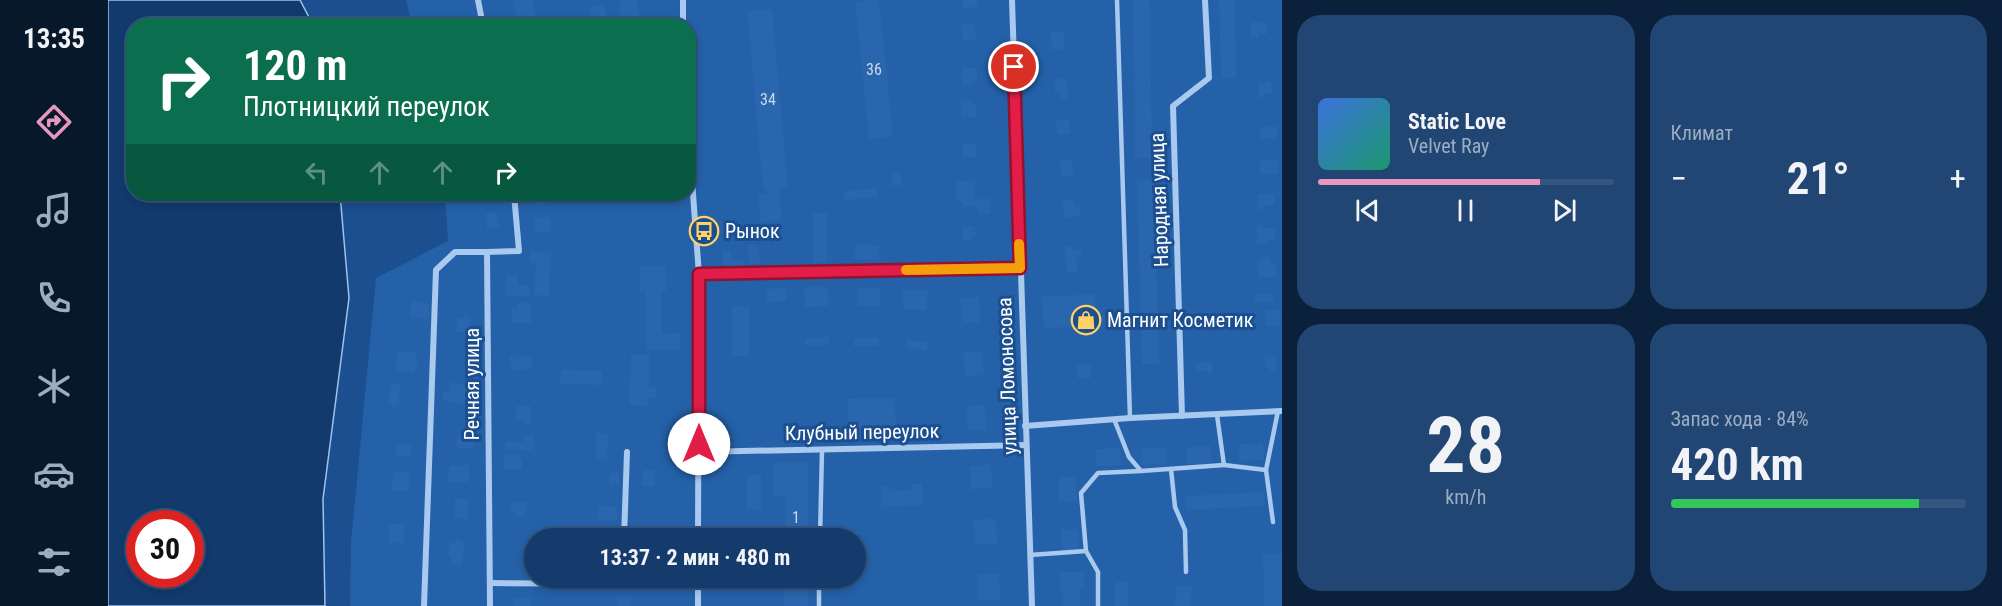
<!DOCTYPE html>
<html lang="ru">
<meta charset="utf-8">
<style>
body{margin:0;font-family:"Roboto Condensed",sans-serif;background:#214673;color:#f1f3f6;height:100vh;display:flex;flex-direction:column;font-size:22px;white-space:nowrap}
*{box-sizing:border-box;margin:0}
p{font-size:20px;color:#9dadc1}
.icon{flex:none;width:33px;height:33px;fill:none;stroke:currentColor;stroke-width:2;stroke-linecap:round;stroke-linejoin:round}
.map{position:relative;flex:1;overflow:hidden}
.panel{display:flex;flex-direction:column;gap:15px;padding:15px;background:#0b203b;width:720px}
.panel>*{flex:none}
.top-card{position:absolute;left:18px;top:18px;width:570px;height:183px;border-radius:24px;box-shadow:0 3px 9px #0003,0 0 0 2px #33557e;background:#0b6e4f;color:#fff;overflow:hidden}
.speed{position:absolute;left:18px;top:510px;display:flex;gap:12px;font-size:30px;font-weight:700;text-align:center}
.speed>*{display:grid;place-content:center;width:78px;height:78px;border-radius:50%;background:#143b6b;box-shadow:0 3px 9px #0003,0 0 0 2px #33557e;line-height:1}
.speed .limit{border:9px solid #d22;background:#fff;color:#111}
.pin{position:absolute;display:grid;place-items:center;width:51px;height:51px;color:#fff;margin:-26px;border:3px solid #fff;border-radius:50%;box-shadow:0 2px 6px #0007}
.me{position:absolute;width:66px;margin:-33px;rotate:0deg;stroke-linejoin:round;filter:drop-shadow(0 0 4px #0008)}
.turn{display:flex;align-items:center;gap:21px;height:126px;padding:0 18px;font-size:27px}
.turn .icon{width:78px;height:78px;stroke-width:2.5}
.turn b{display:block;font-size:42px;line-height:51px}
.lanes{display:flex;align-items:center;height:57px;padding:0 18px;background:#0003;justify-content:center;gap:30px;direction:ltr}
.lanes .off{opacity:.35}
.big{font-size:45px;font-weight:700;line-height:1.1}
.panel .card{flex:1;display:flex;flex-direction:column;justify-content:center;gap:9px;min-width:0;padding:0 21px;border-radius:24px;background:#214673}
.panel .dial{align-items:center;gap:0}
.dial b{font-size:78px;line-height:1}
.song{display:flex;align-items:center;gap:18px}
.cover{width:72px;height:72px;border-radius:9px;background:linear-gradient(135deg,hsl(220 70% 55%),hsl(160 70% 35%))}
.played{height:6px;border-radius:3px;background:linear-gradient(90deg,#e797bd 75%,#33557e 75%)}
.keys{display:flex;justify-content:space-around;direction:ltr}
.heat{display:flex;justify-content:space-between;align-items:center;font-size:33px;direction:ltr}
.charge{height:9px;border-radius:4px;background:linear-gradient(90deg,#34c759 84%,#33557e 0)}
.panel .tiles{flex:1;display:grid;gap:15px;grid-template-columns:repeat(2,1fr)}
.trip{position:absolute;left:416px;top:528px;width:342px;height:60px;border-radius:30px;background:#143b6b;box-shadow:0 3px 9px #0003,0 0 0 2px #33557e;font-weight:700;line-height:60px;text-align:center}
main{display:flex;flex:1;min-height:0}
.tabs{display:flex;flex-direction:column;width:108px;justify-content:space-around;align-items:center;background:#08182b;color:#9dadc1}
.tabs .icon{width:42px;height:42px}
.tabs .current{color:#e797bd}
.tabs b{font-size:27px;color:#f1f3f6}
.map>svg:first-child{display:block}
</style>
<main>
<nav class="tabs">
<b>13:35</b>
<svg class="icon current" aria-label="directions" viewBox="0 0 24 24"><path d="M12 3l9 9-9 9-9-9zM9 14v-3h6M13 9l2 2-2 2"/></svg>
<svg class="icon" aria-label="music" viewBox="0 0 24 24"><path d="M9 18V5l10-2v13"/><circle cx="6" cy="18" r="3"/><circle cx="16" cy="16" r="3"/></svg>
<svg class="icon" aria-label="phone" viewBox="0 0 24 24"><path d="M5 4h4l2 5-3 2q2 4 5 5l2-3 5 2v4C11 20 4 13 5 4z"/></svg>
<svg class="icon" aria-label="climate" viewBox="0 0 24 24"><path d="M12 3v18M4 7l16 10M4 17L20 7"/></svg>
<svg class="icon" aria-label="car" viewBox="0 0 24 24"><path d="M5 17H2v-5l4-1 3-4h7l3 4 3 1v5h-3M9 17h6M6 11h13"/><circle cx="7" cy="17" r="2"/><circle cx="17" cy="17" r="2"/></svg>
<svg class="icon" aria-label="filters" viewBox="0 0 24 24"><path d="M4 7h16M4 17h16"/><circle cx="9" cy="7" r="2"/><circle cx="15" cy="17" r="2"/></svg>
</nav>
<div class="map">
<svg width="1174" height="606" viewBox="0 0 1174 606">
<rect width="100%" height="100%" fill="#1b4f8f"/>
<path fill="#2461a8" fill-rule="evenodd" d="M298,0H1174V606H242L243,543L268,278L340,241L337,194H580V26L304,25ZM426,538H747V578H426Z"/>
<path fill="#123a6d" stroke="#9cc4f0" stroke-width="1.5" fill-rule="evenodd" d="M0,0H192L205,25L26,26V194H232L241,298L215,499L217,606H0ZM32,524H82V574H32Z"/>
<g fill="#2a66ad">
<path d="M405,0H424L428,16L409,20Z"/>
<path d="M511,0H529L532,26H514Z"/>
<path d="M771,0L785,136L761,139L747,1Z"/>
<path d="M855,0H869V7L855,8Z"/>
<path d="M1025,0H1042L1044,158L1027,159Z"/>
<path d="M1111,0H1127L1128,78H1113Z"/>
<path d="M497,5L499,26H484L482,6Z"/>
<path d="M664,9L680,187L671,188L674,220L652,222L650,195L659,194V190H655L639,11Z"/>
<path d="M1144,22L1159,23V34H1150V38L1142,37Z"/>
<path d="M867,24L868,39L855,40L854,25Z"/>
<path d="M955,31L957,49L944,50L942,32Z"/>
<path d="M854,68H869V81H865V84L854,85Z"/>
<path d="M959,78L960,99H952L951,93H947L946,79Z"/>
<path d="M1163,82L1164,93H1156V97L1151,98L1150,83Z"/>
<path d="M853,101H863V105H868V117H853Z"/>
<path d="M961,120L962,134L949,135L948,121Z"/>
<path d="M1153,127H1170L1169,138L1150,139Z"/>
<path d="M855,144H869L868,157H854Z"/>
<path d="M964,159L965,176H953L952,160Z"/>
<rect x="1152" y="160" width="18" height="14"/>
<path d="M792,173L794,185L784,186L783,174Z"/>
<path d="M1046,180L1051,364H1034L1029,181Z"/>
<path d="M848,181H867V202H869V199H882V214L870,213V207H855V201H848Z"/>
<path d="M769,188L770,197L736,200V191Z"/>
<path d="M374,194H389V201L380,202L379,198L374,197Z"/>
<path d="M425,194H448V203L429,204V199H425Z"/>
<path d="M1150,194H1167V205H1156L1157,209H1150Z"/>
<path d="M965,199L966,207L972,206L973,216L956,218L954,200Z"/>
<path d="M389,212L391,228L379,229L378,213Z"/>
<path d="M705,213H719V262L705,263Z"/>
<path d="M442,217V232L427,233L426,218Z"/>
<path d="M1149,225H1155V228H1167V239H1159V244H1149Z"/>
<path d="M855,226L867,227V236H864V241L855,240Z"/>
<path d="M747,244L771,245V260L746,259Z"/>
<path d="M640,245H650L652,263L641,264Z"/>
<path d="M964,246V250L973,249L974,257L968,258L970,271L959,272L956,247Z"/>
<path d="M623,250L624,262L635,260L636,266L616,268L614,251Z"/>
<path d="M422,252L443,253L441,296L426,295L428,263H422Z"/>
<path d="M1155,257H1163V263H1168V277H1150V262H1155Z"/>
<path d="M532,265H558V291H553V334L572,333V351H538V292H532Z"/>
<path d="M398,276H410V285H421V296H398Z"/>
<path d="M696,287H720L721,306L697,307Z"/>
<path d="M772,287L773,306H749V288Z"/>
<path d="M678,288L679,301L659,302V289Z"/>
<path d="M795,289H820L819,310L795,309Z"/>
<path d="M987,294L989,326L936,328L934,297Z"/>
<rect x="1146" y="294" width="19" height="9"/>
<path d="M871,297L873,322L854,323L852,298Z"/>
<path d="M305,301L321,305L322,316L319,320L303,318V314H301Z"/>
<path d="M411,303H423V323H404V308H409Z"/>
<rect x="624" y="306" width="17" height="50"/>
<path d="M1158,310H1172L1174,320H1172V326H1158Z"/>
<path d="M356,315L363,316L362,332H348L349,318H356Z"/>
<path d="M721,337V345H697V338Z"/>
<path d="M746,338H771L770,346H745Z"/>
<path d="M798,340L819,342V350L797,348Z"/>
<path d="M291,351L309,353L308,360L310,361L306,373L288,371L289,366L287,365Z"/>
<path d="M874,351L876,375L857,376L855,352Z"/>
<path d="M401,355H406V358L423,356L424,369L406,371L405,367H402Z"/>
<path d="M523,355H542L541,387L548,388V398H541L540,406L521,405Z"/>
<path d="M1157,357H1168L1169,368H1167V371H1162V367H1157Z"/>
<path d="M1088,362H1104V374H1100V371H1089Z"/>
<path d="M983,364V378H969V365Z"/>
<path d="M453,370L494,371V385L452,384Z"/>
<path d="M342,382L354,384V386L359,387L357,404L341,402L340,399H334L335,392H341Z"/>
<path d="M283,383L293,384L290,405L287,404V408L284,407V404L280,403Z"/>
<path d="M787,398L788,434H741L740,399Z"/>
<path d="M877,405L879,430L860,431L858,406Z"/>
<path d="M407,406H423V425H415V420H408Z"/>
<path d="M488,433L500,434L499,459H488Z"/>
<path d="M417,435H426V451L397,450V442H416Z"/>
<path d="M349,436L366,437V448H349Z"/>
<path d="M289,443L303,444V457L288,455Z"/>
<path d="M1155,443L1156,460L1131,461V444Z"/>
<path d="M1103,446L1104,463L1079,464V447Z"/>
<path d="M1058,447L1059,464L1034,465V448Z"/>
<path d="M1012,448L1013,465L988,466V449Z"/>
<path d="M395,454H409L414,460V469H396Z"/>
<path d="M665,463H700V538H677V496H665Z"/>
<path d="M882,464L885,487L864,490L861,467Z"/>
<path d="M351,465H361V482H340L341,466H350Z"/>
<path d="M535,470H547V486H534Z"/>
<path d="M285,472H301V491H284Z"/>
<rect x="501" y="473" width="10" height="12"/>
<path d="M639,475H653V510L638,509Z"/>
<path d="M951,477H968L969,502H951Z"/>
<path d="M803,484H814L815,505L774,507L773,486H781V491L804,490Z"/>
<path d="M1156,492V506L1078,510L1077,496Z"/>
<rect x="347" y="499" width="13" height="20"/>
<path d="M406,502H418V515H406V512H403V504H406Z"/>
<path d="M490,506L509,507V520H490Z"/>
<path d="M887,518L890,543L867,545L865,520Z"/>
<rect x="281" y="524" width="15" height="19"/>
<path d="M953,529H970L971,554H953Z"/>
<path d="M545,530H554L553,538H537V533H545Z"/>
<path d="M462,531V538H443V532Z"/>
<path d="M751,532L752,545H747V538H738V534Z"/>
<path d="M347,540H354V543H357L354,566L343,565V556H340L341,543H347Z"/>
<path d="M1155,554H1174V606H1156Z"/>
<path d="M952,572H976V589H972V606H955V591H952Z"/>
<path d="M891,573L892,600L870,601L869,574Z"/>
<rect x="676" y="578" width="24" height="28"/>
<rect x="1007" y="582" width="13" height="24"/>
<path d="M1068,585H1084L1083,606H1067Z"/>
<rect x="509" y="596" width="14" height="10"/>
<rect x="406" y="598" width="17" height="8"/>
</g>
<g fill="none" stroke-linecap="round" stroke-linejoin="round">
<g stroke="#a9c9ee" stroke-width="4.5">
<path d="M1009,0L1022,418"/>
<path d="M1109,415L1116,465L1158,470"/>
<path d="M1006,419L1021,457L1033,471L1116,465"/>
<path d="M1063,469L1067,507L1077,530L1078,572"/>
<path d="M1165,522L1158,470L1170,411"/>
<path d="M712,538L714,450"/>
<path d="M922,555L978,551"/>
<path d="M711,606V578"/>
<path d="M990,606V572L978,551L973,493L990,473L1033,471"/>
</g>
<g stroke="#a9c9ee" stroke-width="6">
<path d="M370,0L375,26"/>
<path d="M575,0V26"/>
<path d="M904,0L924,606"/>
<path d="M580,126L591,275L590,538"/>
<path d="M591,275L912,268"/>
<path d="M1074,416L1065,106L1101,78L1097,0"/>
<path d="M917,426L1022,418L1174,411"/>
<path d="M591,452L918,445"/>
<path d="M516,538L519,452"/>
<path d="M382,583L514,584V578"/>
<path d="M316,606L328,270L347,252H379"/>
<path d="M382,606L379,252L411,251L406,194"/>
<path d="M590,606V578"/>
</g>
</g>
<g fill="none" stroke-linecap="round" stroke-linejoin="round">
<g stroke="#92132f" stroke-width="15">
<path id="route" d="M591,444V274L912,268L906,67"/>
</g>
<use href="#route" stroke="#e11d48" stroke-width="10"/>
<path stroke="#f59e0b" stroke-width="10" d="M798,270L912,268L911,244"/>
</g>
<defs>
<g id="bus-ring" transform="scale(1.5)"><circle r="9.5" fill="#1b4f8f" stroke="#ffd166" stroke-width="1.5"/><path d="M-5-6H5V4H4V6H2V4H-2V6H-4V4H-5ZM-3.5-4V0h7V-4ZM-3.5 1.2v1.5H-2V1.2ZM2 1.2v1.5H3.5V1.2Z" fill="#ffd166"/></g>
<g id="shop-ring" transform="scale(1.5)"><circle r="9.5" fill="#1b4f8f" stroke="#ffd166" stroke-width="1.5"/><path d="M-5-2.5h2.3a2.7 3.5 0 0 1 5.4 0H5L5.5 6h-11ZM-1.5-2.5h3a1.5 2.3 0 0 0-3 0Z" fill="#ffd166"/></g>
</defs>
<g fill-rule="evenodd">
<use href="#bus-ring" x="596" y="231"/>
<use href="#shop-ring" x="978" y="320"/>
</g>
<g text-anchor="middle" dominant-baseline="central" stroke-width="6" stroke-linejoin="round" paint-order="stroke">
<g font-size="16" fill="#cad9ea">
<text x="766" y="69">36</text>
<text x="660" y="99">34</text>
<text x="688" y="517">1</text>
</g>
<g font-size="20" fill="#fff" stroke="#1b4f8f">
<text transform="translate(1051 200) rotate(-92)">Народная улица</text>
<text transform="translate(899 376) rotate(-92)">улица Ломоносова</text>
<text transform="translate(364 384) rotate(-90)">Речная улица</text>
<text transform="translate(754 432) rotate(-1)">Клубный переулок</text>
</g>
<g font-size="20" fill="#fff" stroke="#1b4f8f" text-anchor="start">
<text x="617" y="231">Рынок</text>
<text x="999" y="320">Магнит Косметик</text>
</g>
</g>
</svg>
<div class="speed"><div class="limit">30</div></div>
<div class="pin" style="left:906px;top:67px;background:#d93025"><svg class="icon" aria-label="arrive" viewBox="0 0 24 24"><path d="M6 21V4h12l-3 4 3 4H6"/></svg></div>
<svg class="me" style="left:591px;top:444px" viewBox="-20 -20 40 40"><circle r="19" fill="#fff"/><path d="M0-13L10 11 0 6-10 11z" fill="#e11d48"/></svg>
<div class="trip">13:37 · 2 мин · 480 m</div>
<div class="top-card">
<div class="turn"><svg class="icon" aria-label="right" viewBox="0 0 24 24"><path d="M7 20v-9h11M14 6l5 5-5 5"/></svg><div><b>120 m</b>Плотницкий переулок</div></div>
<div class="lanes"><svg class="icon off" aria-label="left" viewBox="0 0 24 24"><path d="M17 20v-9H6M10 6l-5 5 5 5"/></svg><svg class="icon off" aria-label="ahead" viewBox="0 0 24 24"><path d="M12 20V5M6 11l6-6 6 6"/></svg><svg class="icon off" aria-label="ahead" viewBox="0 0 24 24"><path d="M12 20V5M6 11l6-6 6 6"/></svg><svg class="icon" aria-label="right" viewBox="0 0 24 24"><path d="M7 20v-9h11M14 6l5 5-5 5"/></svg></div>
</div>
</div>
<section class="panel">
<div class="tiles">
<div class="card">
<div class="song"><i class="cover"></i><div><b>Static Love</b><p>Velvet Ray</p></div></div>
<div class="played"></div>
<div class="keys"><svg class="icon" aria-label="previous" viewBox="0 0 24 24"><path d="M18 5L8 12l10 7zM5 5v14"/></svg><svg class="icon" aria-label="pause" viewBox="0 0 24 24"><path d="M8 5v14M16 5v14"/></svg><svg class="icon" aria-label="next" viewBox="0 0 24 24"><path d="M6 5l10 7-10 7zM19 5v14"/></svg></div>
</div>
<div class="card"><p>Климат</p>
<div class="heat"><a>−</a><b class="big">21°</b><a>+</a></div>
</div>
<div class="card dial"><b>28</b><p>km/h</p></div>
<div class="card"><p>Запас хода · 84%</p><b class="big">420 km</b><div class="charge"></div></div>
</div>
</section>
</main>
